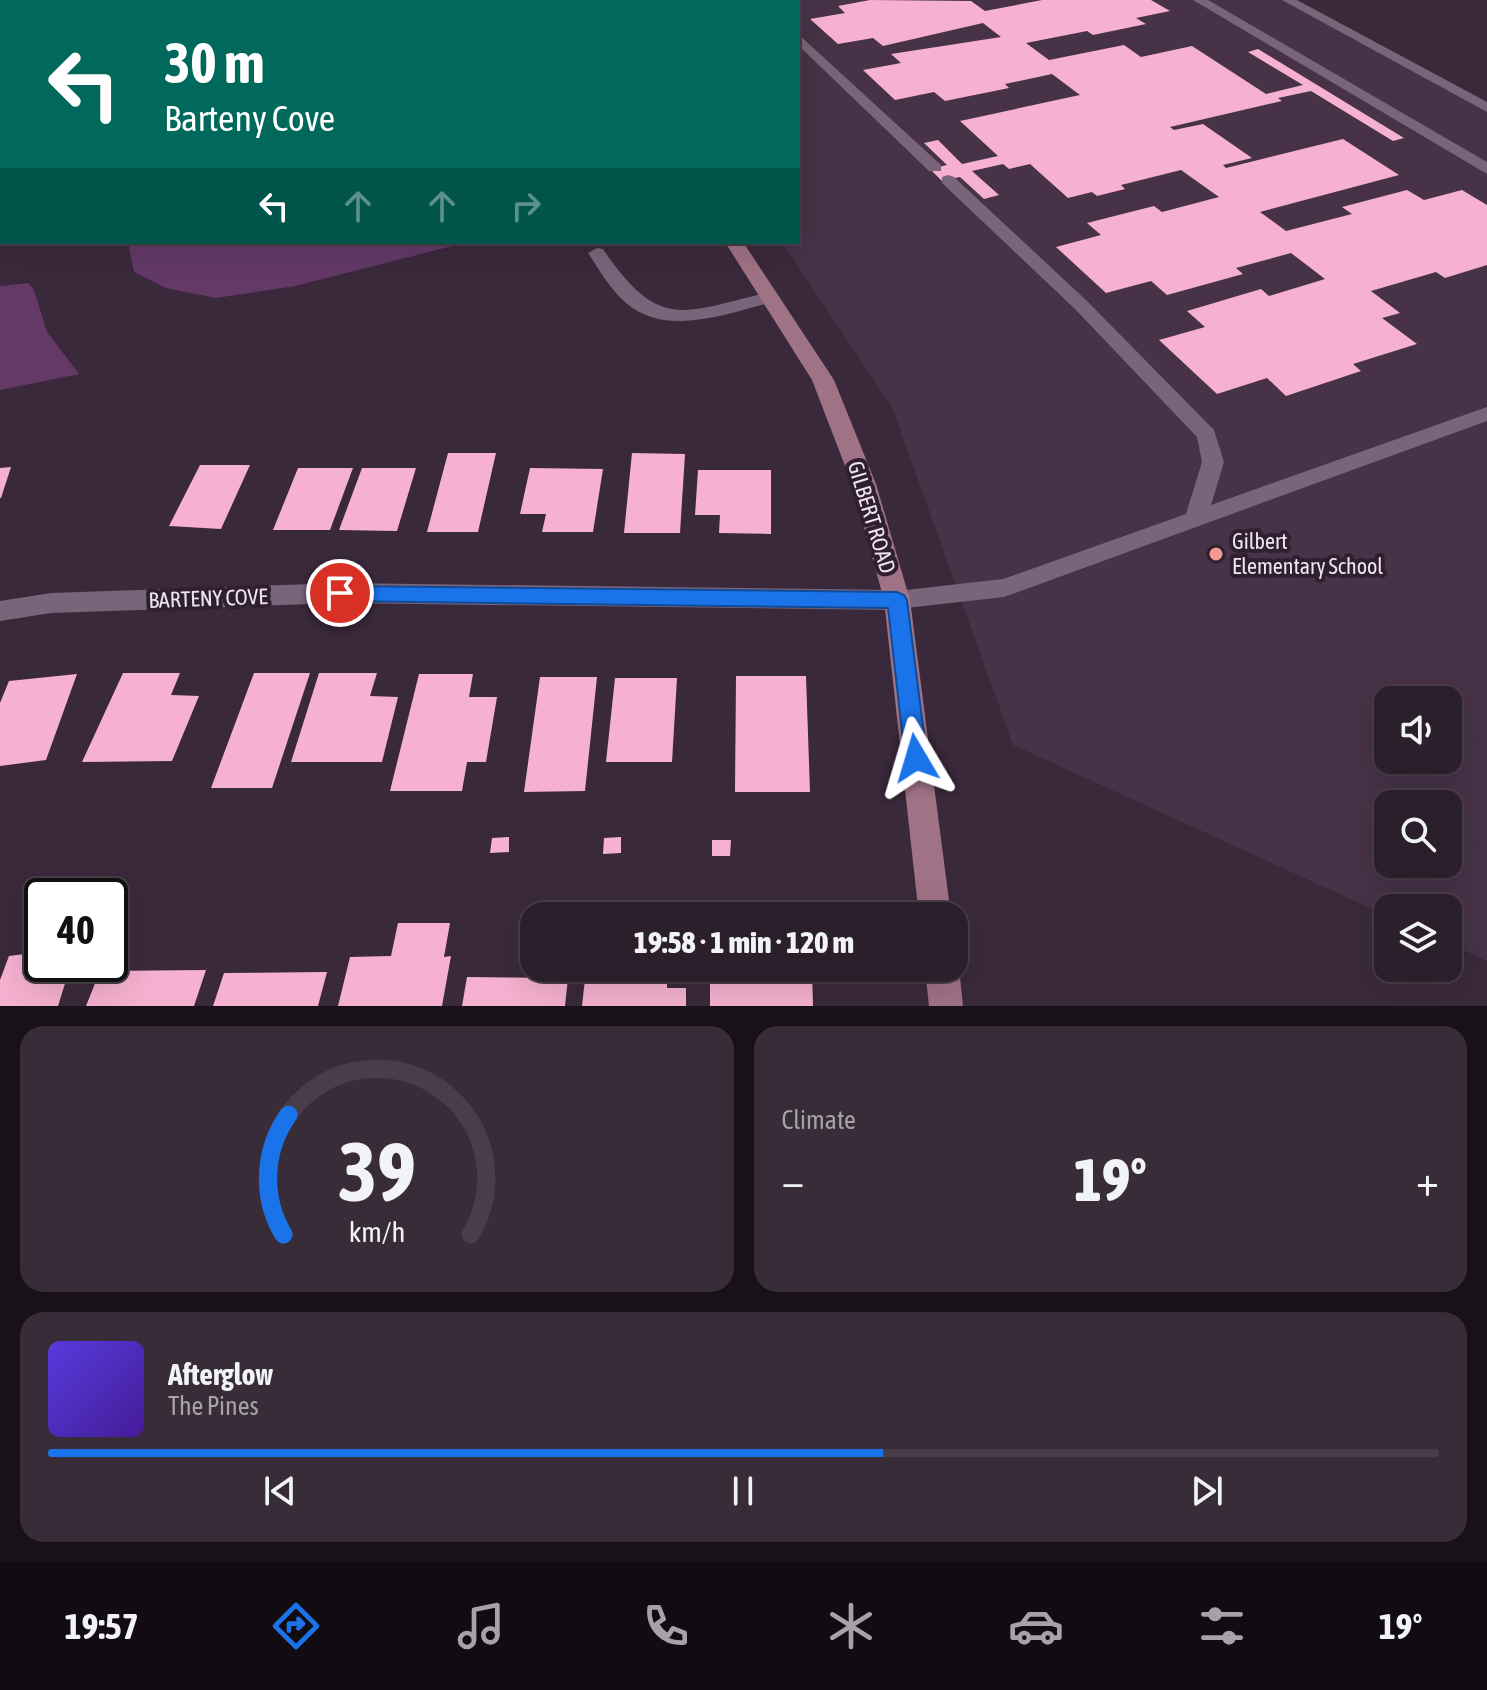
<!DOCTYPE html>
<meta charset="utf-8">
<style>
body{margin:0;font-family:"Asap Condensed",sans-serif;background:#382c38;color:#f1f3f6;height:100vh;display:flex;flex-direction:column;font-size:30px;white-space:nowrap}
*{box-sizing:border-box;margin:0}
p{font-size:26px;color:#a6a2a9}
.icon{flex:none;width:44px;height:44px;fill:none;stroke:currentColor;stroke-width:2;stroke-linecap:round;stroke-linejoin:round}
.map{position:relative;height:1006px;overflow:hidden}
.drawer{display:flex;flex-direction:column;gap:20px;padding:20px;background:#181118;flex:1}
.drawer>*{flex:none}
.hud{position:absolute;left:0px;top:0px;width:800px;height:244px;box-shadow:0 8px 32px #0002,0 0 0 2px #483d48;background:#00695c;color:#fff;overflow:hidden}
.buttons{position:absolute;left:1374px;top:686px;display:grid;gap:16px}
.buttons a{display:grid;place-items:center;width:88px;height:88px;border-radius:16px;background:#2c1f2c;box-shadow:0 8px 32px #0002,0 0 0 2px #483d48;font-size:40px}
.speed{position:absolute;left:24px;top:878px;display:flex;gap:16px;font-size:40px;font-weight:700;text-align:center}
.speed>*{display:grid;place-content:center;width:104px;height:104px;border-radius:50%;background:#2c1f2c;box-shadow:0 8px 32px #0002,0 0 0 2px #483d48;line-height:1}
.speed .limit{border:4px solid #111;border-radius:12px;background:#fff;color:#111}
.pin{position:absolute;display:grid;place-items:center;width:68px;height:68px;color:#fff;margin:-34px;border:4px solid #fff;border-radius:50%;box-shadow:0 2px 8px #0007}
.me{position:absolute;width:88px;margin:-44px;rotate:353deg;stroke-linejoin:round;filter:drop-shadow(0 0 6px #0008)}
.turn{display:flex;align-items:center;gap:28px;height:168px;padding:0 32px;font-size:36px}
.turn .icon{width:104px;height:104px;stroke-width:2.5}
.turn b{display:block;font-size:56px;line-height:68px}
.lanes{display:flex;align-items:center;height:76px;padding:0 32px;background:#0003;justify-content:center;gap:40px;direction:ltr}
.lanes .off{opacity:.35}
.big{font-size:60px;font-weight:800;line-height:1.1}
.drawer .card{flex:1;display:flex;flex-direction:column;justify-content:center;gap:12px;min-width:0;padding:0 28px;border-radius:24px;background:#382c38}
.drawer .dial{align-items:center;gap:0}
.dial svg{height:208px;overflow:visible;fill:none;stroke:#483d48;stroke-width:7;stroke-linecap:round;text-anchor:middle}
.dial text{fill:#f1f3f6;stroke:none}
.song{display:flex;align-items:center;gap:24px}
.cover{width:96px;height:96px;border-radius:12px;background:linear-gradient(135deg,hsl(250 70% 55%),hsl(260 70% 35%))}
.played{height:8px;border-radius:4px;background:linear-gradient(90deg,#1a73e8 60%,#483d48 60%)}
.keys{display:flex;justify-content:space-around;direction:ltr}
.heat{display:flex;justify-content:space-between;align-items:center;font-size:44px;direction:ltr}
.drawer .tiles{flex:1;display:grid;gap:20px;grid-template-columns:1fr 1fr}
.card:last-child{grid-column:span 2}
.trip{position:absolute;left:520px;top:902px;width:448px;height:80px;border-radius:24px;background:#2c1f2c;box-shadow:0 8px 32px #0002,0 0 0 2px #483d48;font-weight:800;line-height:80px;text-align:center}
.tab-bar{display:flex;height:128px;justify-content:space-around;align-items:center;background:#120c12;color:#a6a2a9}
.tab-bar .icon{width:56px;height:56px}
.tab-bar .current{color:#1a73e8}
.tab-bar b{font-size:36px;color:#f1f3f6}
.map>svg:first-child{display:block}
</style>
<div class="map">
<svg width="1487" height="1006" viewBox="0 0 1487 1006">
<rect width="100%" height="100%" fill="#3a293b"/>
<path fill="#473248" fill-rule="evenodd" d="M587,0H1295L1487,104V961L1448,943V908H1388V916L1013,745L892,407L782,242H798V2ZM1388,700H1448V760H1388ZM1388,804H1448V864H1388Z"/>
<g fill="#643968">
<path d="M0,0H512L514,2H2L0,229Z"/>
<path d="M128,242H468L295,286L216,298L166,288L134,272Z"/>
<path d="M28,283L34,290L47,332L79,374L0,390V286Z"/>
</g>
<g fill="#f5b1cf">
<path d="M870,0L971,1L985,11L1042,0H1151L1170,11L1136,18L1146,24L1093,35L1087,31L1026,43L1049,60L1124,45L1141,57L1192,46L1266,94L1303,85L1248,52L1258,49L1404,138L1393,141L1311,91L1278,98L1282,101L1170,127L1174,130L1203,124L1252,158L1223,165L1226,168L1343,139L1399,175L1260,212L1286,231L1352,214L1342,207L1407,190L1424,200L1462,190L1487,205V265L1445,278L1436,272L1371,291L1400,313L1382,318L1417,344L1353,364L1361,371L1286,396L1267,378L1217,394L1159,340L1205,327L1187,311L1261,289L1269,296L1325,279L1291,253L1236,268L1243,274L1167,295L1151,281L1106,293L1056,247L1101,235L1087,223L1154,206L1162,212L1219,197L1181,170L1121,185L1125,189L1097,196L1092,192L1068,198L1030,164L1009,169L1003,164L972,171L999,195L984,199L960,177L942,181L930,169L947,165L924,143L938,140L962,164L998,156L960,121L1080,95L1052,74L1005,84L1009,88L945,101L934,92L895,100L863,70L901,63L891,54L1001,37L983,23L883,46L873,38L838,44L810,19L845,13L838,6Z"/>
<path d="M448,453H496L478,532H427Z"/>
<path d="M632,453L685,454L680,533H624Z"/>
<path d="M200,465H250L221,529L169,526Z"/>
<path d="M11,467L1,498H0V468Z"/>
<path d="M298,468H353L330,530H273Z"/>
<path d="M362,468H416L397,531L339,530Z"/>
<path d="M530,468L603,469L593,532H542L546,514H520Z"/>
<path d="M698,470H771V534L719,533L720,515H695Z"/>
<path d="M123,673H180L171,695L199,696L172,761L82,762Z"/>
<path d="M254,673H310L272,788H211Z"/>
<path d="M319,673H377L370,696L398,697L382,762H291Z"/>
<path d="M77,674L46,760L0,766V703L9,681Z"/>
<path d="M419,674H473L469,697H497L486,762H467L462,791H390Z"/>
<path d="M736,676H806L810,792H735Z"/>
<path d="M540,677H597L585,791L524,792Z"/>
<path d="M615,678H677L672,762H606Z"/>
<path d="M509,837V852L490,853L492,838Z"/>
<path d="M621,837V853L603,854L604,838Z"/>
<path d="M712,840H731L730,856H712Z"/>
<path d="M398,923H450L444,957L451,956L442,1006H338L350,957L391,956Z"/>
<path d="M33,953L25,980L68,974L58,1006H0V980L9,956Z"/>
<path d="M812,969L813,1006H710V970H745V984H771L770,970Z"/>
<path d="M206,970L194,1006H86L100,971Z"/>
<path d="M327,972L318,1006H213L224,973Z"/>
<path d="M467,977L568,978L565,1006H462Z"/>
<path d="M585,979H667V988H686V1006H582Z"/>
</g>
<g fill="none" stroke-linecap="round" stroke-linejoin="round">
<path stroke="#756676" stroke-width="3" stroke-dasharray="4 3" stroke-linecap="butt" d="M753,1L758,2"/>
<g fill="#79657a" fill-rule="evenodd">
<path d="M1193,0H1208L1487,162V174Z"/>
<path d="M1282,0H1297L1487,102V112Z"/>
<path d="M798,34L941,165V171H929L798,45Z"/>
<path d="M948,175L954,177L1087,301L1214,430L1224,462L1211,505L1487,407V421L1004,597L897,609L889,607L885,600L889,593L897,591L1003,579L1186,514L1202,462L1197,437L1075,309L942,183V177Z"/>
<path d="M597,248L603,249C660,333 683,312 771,292L780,297L777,301C731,312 668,339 626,303C610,289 600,271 588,253Z"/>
</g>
<path fill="#79657a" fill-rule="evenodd" d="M340,583L897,590L906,593L910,600L906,607L897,610L340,603L51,613L0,621V601L51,593Z"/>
<g fill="#a07285" fill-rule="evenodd">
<path d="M558,0H572L574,2H560Z"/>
<path d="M725,242H743L834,380L876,484L910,600L951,916H919L884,600L852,484L812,380Z"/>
<path d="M954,956L959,968L963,1006H929L925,968H954Z"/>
</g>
</g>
<path fill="#1a73e8" stroke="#114b97" stroke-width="2" d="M340,586L897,592L904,595L907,600L927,758L924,765L916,768L908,765L905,758L888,608L340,601L333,599L330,593L333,588Z"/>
<circle fill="#f59c92" stroke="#2f1f30" stroke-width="3" cx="1216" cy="554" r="8"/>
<g text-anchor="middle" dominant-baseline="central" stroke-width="8" stroke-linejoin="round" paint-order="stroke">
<g font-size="22" fill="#f0e5f1" stroke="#2f1f30">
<text transform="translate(872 517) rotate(73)">GILBERT ROAD</text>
<text transform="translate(208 598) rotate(-2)">BARTENY COVE</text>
</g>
<g font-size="22" fill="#f0e5f1" stroke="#2f1f30" text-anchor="start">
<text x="1232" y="541">Gilbert<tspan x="1232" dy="25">Elementary School</tspan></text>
</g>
</g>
</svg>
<div class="buttons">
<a><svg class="icon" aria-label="sound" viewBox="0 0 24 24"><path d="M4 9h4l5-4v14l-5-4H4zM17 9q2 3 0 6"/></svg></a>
<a><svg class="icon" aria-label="search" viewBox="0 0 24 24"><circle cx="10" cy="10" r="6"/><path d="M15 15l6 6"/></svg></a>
<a><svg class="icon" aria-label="layers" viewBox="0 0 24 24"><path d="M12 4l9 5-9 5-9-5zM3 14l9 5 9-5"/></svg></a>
</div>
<div class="speed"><div class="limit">40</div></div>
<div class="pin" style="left:340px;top:593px;background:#d93025"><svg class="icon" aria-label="arrive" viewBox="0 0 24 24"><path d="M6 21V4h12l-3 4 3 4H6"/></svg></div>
<svg class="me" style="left:916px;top:758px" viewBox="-20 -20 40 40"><path d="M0-17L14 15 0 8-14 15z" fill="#1a73e8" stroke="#fff" stroke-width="4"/></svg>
<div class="trip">19:58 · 1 min · 120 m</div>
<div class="hud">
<div class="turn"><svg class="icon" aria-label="left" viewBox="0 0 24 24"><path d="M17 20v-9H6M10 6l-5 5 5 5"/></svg><div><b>30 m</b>Barteny Cove</div></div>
<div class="lanes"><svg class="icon" aria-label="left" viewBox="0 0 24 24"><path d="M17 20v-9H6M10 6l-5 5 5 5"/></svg><svg class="icon off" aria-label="ahead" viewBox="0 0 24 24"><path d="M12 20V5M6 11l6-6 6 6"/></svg><svg class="icon off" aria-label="ahead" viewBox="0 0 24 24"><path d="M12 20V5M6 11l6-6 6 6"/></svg><svg class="icon off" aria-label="right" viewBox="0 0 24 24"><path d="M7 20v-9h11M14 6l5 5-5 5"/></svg></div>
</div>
</div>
<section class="drawer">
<div class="tiles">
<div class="card dial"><svg viewBox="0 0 100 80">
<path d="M14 69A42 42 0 1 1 86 69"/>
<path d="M14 69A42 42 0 0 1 16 23" stroke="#1a73e8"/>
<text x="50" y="56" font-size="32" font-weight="700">39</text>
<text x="50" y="72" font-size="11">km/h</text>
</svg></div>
<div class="card"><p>Climate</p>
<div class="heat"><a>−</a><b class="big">19°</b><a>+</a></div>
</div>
<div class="card">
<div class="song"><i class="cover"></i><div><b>Afterglow</b><p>The Pines</p></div></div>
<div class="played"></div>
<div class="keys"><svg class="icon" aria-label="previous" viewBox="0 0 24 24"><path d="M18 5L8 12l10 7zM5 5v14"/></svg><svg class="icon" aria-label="pause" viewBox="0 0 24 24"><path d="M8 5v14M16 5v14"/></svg><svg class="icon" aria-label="next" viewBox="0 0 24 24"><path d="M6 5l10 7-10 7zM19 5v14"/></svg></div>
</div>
</div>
</section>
<nav class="tab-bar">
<b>19:57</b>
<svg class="icon current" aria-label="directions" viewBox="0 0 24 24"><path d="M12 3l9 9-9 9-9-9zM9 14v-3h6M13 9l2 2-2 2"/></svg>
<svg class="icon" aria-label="music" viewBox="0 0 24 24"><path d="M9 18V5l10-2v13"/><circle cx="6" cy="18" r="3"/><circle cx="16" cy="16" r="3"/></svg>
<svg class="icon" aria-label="phone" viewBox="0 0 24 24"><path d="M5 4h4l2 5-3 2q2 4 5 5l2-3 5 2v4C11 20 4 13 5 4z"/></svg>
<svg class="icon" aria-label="climate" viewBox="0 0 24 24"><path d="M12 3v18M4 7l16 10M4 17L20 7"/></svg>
<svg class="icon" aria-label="car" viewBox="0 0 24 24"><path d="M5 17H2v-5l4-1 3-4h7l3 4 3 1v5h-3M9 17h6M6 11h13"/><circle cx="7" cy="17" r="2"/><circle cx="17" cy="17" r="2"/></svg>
<svg class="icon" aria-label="filters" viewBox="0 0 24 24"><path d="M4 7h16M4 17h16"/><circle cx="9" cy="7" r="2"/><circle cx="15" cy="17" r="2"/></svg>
<b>19°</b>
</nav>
